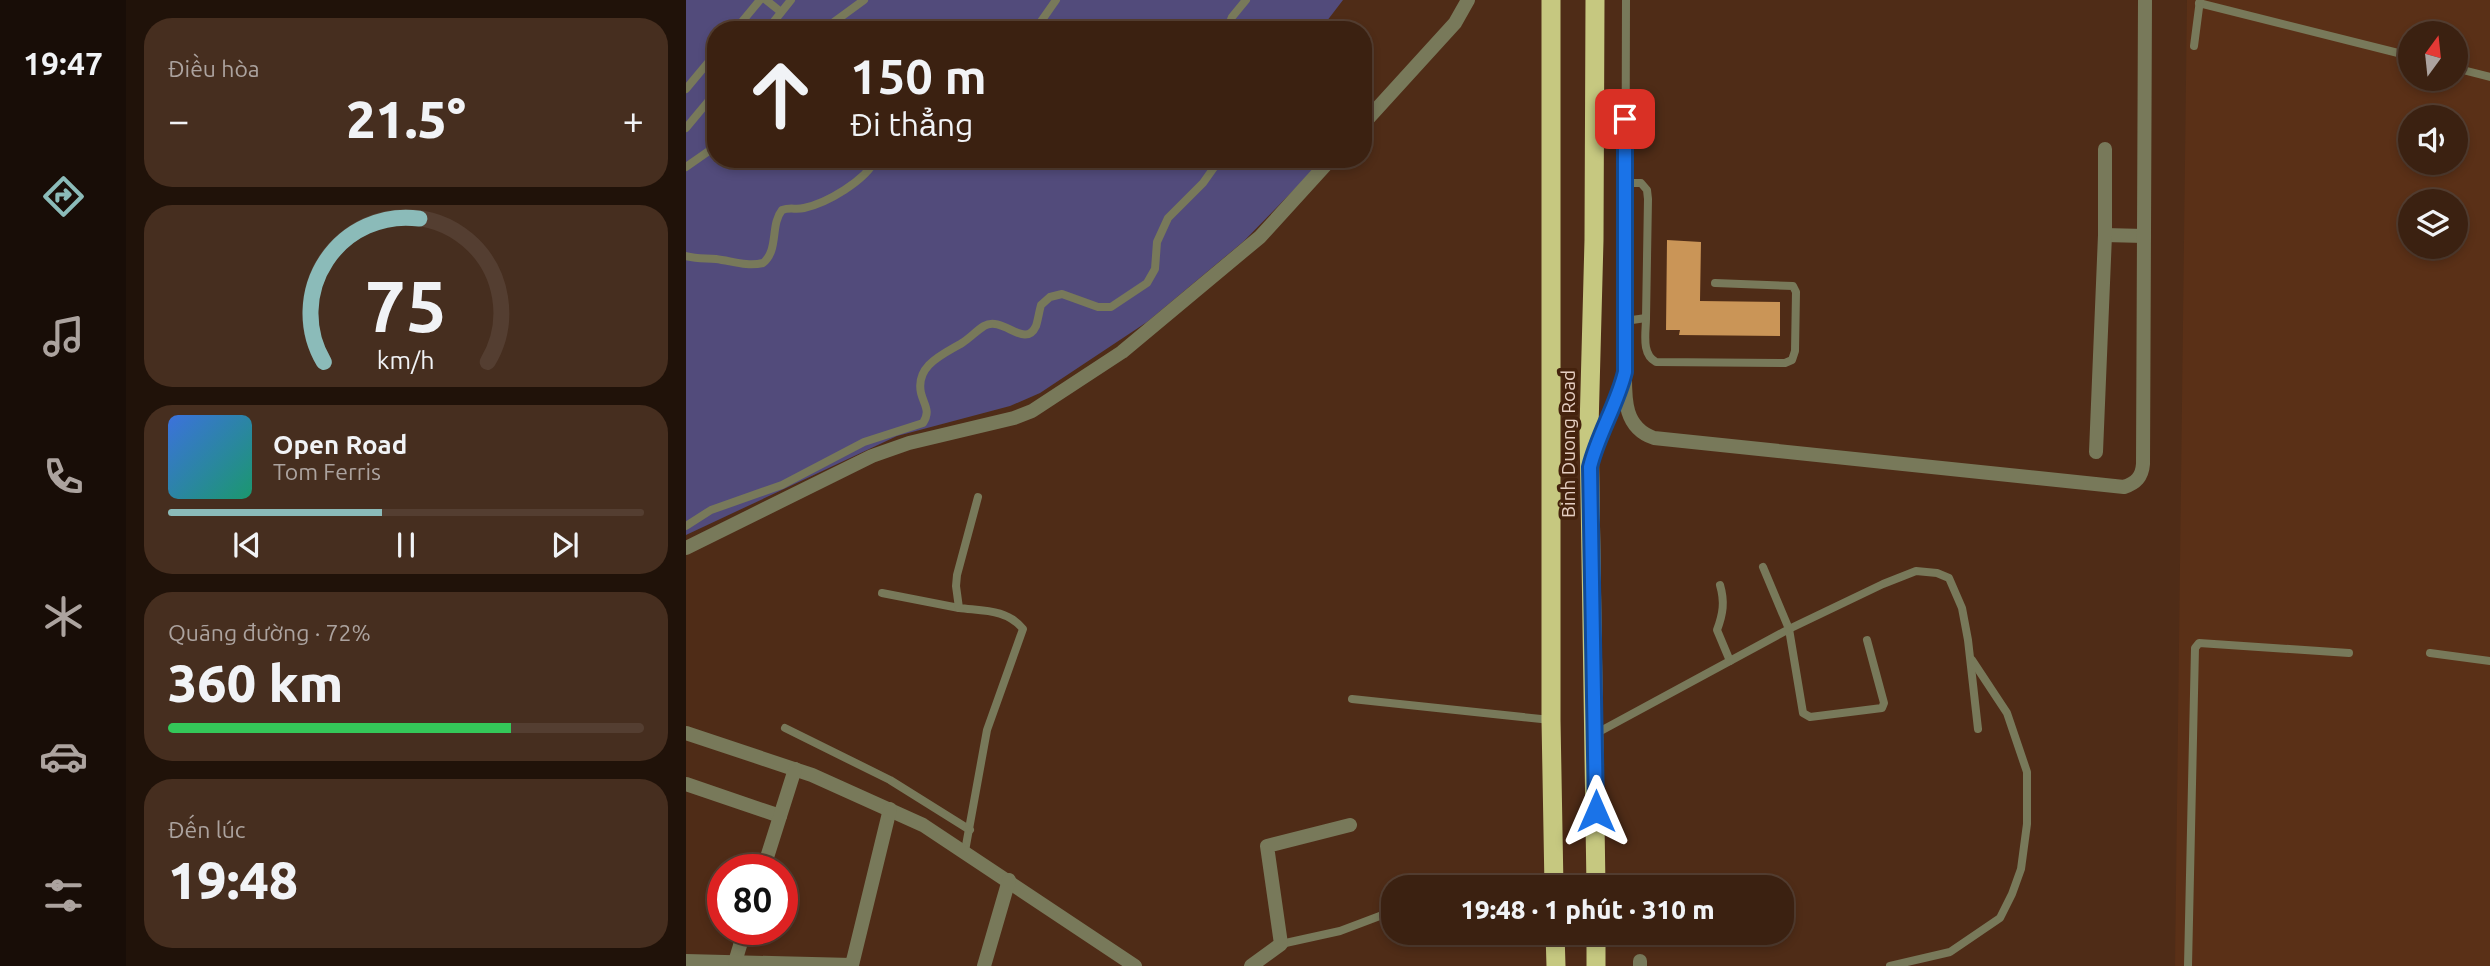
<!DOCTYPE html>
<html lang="vi">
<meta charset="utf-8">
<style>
body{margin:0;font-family:Ubuntu,sans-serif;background:#462e1f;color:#f1f3f6;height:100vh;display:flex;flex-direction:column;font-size:26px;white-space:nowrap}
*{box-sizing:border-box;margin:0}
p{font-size:23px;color:#aca39f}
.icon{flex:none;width:38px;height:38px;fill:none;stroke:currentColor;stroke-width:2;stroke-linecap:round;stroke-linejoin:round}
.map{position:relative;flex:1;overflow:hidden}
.side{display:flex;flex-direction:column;gap:18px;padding:18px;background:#201209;width:560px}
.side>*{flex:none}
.banner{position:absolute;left:21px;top:21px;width:665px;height:147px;border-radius:28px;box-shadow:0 4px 10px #0003,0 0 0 2px #543e31;background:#3b2111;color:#f1f3f6;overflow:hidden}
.needle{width:46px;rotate:15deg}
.buttons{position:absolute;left:1712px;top:21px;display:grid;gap:14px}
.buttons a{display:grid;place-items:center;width:70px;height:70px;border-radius:50%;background:#3b2111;box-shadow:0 4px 10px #0003,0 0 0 2px #543e31;font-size:35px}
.speed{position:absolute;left:21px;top:854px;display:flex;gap:14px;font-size:35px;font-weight:700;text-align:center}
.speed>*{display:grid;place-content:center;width:91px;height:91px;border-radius:50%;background:#3b2111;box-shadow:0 4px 10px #0003,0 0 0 2px #543e31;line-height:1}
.speed .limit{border:10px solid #d22;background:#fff;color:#111}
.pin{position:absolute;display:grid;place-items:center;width:60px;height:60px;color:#fff;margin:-30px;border-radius:14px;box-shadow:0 4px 10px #0006}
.me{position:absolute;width:77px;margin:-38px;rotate:0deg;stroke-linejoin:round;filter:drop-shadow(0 0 5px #0008)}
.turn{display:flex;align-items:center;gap:24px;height:147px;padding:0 28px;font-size:32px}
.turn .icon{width:91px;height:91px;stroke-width:2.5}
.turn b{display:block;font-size:49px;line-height:60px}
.big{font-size:52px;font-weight:800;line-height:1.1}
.side .widget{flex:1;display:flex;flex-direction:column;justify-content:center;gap:10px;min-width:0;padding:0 24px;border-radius:28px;background:#462e1f}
.side .dial{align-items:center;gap:0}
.dial svg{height:182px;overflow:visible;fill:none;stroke:#543e31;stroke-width:7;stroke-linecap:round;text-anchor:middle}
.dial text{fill:#f1f3f6;stroke:none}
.song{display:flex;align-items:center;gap:21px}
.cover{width:84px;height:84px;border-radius:10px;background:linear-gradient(135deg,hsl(220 70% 55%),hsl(160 70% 35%))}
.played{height:7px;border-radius:4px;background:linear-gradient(90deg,#8bbbb9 45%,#543e31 45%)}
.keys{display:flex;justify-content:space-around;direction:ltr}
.heat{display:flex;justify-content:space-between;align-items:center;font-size:38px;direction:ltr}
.charge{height:10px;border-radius:5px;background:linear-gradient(90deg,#34c759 72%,#543e31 0)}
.trip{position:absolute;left:695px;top:875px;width:413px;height:70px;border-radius:28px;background:#3b2111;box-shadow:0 4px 10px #0003,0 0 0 2px #543e31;font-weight:800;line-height:70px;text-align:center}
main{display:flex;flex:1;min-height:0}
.tab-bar{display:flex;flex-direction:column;width:126px;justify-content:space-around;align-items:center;background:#180d07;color:#aca39f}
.tab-bar .icon{width:49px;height:49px}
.tab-bar .selected{color:#8bbbb9}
.tab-bar b{font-size:32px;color:#f1f3f6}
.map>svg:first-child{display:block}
</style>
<main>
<nav class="tab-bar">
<b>19:47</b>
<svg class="icon selected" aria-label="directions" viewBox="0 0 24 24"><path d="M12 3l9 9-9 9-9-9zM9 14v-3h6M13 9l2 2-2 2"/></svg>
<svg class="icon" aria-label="music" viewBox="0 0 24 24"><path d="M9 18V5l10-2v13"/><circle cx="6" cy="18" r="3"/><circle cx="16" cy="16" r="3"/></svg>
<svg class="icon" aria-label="phone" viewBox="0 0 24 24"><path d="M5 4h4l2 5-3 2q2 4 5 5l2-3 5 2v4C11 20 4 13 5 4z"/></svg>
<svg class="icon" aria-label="climate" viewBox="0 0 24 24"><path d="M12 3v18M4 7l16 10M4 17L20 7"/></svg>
<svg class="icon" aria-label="car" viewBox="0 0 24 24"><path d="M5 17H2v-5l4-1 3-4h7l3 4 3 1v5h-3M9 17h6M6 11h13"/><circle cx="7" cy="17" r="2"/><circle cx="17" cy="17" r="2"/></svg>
<svg class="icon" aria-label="filters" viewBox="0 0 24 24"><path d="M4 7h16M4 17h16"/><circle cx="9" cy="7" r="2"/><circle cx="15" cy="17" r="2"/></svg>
</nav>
<section class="side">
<div class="widget"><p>Điều hòa</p>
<div class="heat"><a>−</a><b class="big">21.5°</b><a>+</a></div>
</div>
<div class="widget dial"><svg viewBox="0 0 100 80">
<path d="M14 69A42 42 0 1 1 86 69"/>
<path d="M14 69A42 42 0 0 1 56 6" stroke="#8bbbb9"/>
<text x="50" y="56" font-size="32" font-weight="700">75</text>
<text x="50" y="72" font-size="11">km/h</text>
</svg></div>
<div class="widget">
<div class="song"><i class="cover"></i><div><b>Open Road</b><p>Tom Ferris</p></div></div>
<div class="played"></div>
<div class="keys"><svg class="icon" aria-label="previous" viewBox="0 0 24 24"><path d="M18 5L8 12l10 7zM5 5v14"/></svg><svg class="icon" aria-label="pause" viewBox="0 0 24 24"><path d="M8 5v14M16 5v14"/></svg><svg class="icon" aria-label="next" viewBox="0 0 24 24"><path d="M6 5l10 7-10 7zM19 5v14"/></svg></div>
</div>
<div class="widget"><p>Quãng đường · 72%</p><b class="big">360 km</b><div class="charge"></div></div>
<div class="widget"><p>Đến lúc</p><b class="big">19:48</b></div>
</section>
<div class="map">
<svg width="1804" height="966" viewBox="0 0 1804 966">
<rect width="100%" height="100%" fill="#4f2c17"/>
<path fill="#5a3017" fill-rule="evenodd" d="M1501,0H1804V966H1489ZM1724,33H1769V79H1724ZM1724,117H1769V163H1724ZM1724,201H1769V247H1724Z"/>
<path fill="#524b7b" d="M0,0H657L634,30H30V159H638L558,241L461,322L354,393L324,406L211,436L0,535Z"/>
<path fill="#ca9557" d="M981,240L1015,242L1014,301L1094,302V336L993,335L994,330H980Z"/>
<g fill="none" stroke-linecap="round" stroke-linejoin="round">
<g stroke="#78795a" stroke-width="8">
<path d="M80,0L95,12"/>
<path d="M1513,3L1724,56"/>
<path d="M49,30L74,0"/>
<path d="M81,30L105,0"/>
<path d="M137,30L178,0"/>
<path d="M349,30L370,0"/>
<path d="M541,30L546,17L560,0"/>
<path d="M1508,46L1514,0"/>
<path d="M1769,68L1804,77"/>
<path d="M0,89L30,53"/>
<path d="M0,128L30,92"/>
<path d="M0,167L30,146"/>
<path d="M0,256C11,259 19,258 30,259C46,261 61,267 77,263C93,250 84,225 96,210C104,207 110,210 118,208C141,203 179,181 190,159"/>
<path d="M960,318C960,333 955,354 970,362L1099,363L1106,360L1109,351L1110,292L1107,286L1029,283"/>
<path d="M939,321L960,318L962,199L961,190L955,183H939"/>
<path d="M939,367L940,0"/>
<path d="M909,450L927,410L935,384"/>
<path d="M0,526L25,510L96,485L178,442L237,423C245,411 238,405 235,393C229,365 258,354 276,343C284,338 290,331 298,326C317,315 339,350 350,326C352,320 353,312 355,305L364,297L376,294L412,307H425L461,283L469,269L471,242L482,218L517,183L534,159"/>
<path d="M1077,567L1103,629L1117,713L1124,717L1196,708L1198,703L1181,640"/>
<path d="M1034,585C1039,602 1037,614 1031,630L1044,661"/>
<path d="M196,593L273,608"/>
<path d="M1744,653L1804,661"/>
<path d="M666,699L865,720"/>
<path d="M99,728L204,780L284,830"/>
<path d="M909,734L1103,629L1197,584L1230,571L1251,573L1263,578L1276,608L1282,640L1292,729"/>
<path d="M279,851L301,730L337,629C321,609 297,611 273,608L270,586L271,575L292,497"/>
<path d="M798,887L808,883L868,882"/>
<path d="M595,944L654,931L707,911"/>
<path d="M1204,966L1264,952L1314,918L1326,894L1335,869L1341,824V772L1321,713L1286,660"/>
<path d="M1502,966L1509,648L1513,643L1663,653"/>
</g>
<g stroke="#78795a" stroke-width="14">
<path d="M677,124L769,23L782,0"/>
<path d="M1419,235L1458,236"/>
<path d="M939,367C939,395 936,427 968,438L1438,487C1450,483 1456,477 1457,464L1459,0"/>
<path d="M1410,452L1419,235V149"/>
<path d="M0,548L186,456L223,443L328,418L346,411L436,352L574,237L645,159"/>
<path d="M0,733L126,775L237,825L449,966"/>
<path d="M0,784L94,816"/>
<path d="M77,870L109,769"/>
<path d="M0,961L166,965L204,809"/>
<path d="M954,961V966"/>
<path d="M49,962L59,929"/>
<path d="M298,966L323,880"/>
<path d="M565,966L595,944L581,846L664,825"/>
</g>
<g stroke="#c6c880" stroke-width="19">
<path d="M865,0V720L868,887"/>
<path d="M909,0L908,240L903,428L910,887"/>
<path d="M869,933L870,966"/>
<path d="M910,933V966"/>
</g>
</g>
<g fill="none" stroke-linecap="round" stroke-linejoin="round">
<g stroke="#114b97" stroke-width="18">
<path id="route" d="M910,811L904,467C912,434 931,405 939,372V119"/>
</g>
<use href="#route" stroke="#1a73e8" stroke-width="12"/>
</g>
<g text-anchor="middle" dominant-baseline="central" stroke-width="7" stroke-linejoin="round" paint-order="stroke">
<g font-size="19" fill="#e5cec2" stroke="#44220d">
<text transform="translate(882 444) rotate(-90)">Binh Duong Road</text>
</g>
</g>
</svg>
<div class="buttons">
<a><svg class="needle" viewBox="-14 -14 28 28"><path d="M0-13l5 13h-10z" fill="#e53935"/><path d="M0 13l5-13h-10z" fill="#aca39f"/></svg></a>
<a><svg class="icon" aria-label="sound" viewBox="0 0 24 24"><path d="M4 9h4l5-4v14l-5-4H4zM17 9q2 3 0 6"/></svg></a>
<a><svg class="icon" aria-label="layers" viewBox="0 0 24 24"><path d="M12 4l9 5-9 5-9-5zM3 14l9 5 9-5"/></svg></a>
</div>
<div class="speed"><div class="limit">80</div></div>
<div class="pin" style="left:939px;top:119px;background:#d93025"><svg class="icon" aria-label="arrive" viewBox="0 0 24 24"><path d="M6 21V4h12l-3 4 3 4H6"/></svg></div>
<svg class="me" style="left:910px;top:811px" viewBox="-20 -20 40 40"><path d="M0-17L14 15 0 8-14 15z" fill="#1a73e8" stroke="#fff" stroke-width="4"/></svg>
<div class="trip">19:48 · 1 phút · 310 m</div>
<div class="banner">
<div class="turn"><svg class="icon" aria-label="ahead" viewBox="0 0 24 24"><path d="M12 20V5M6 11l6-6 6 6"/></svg><div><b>150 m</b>Đi thẳng</div></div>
</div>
</div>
</main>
